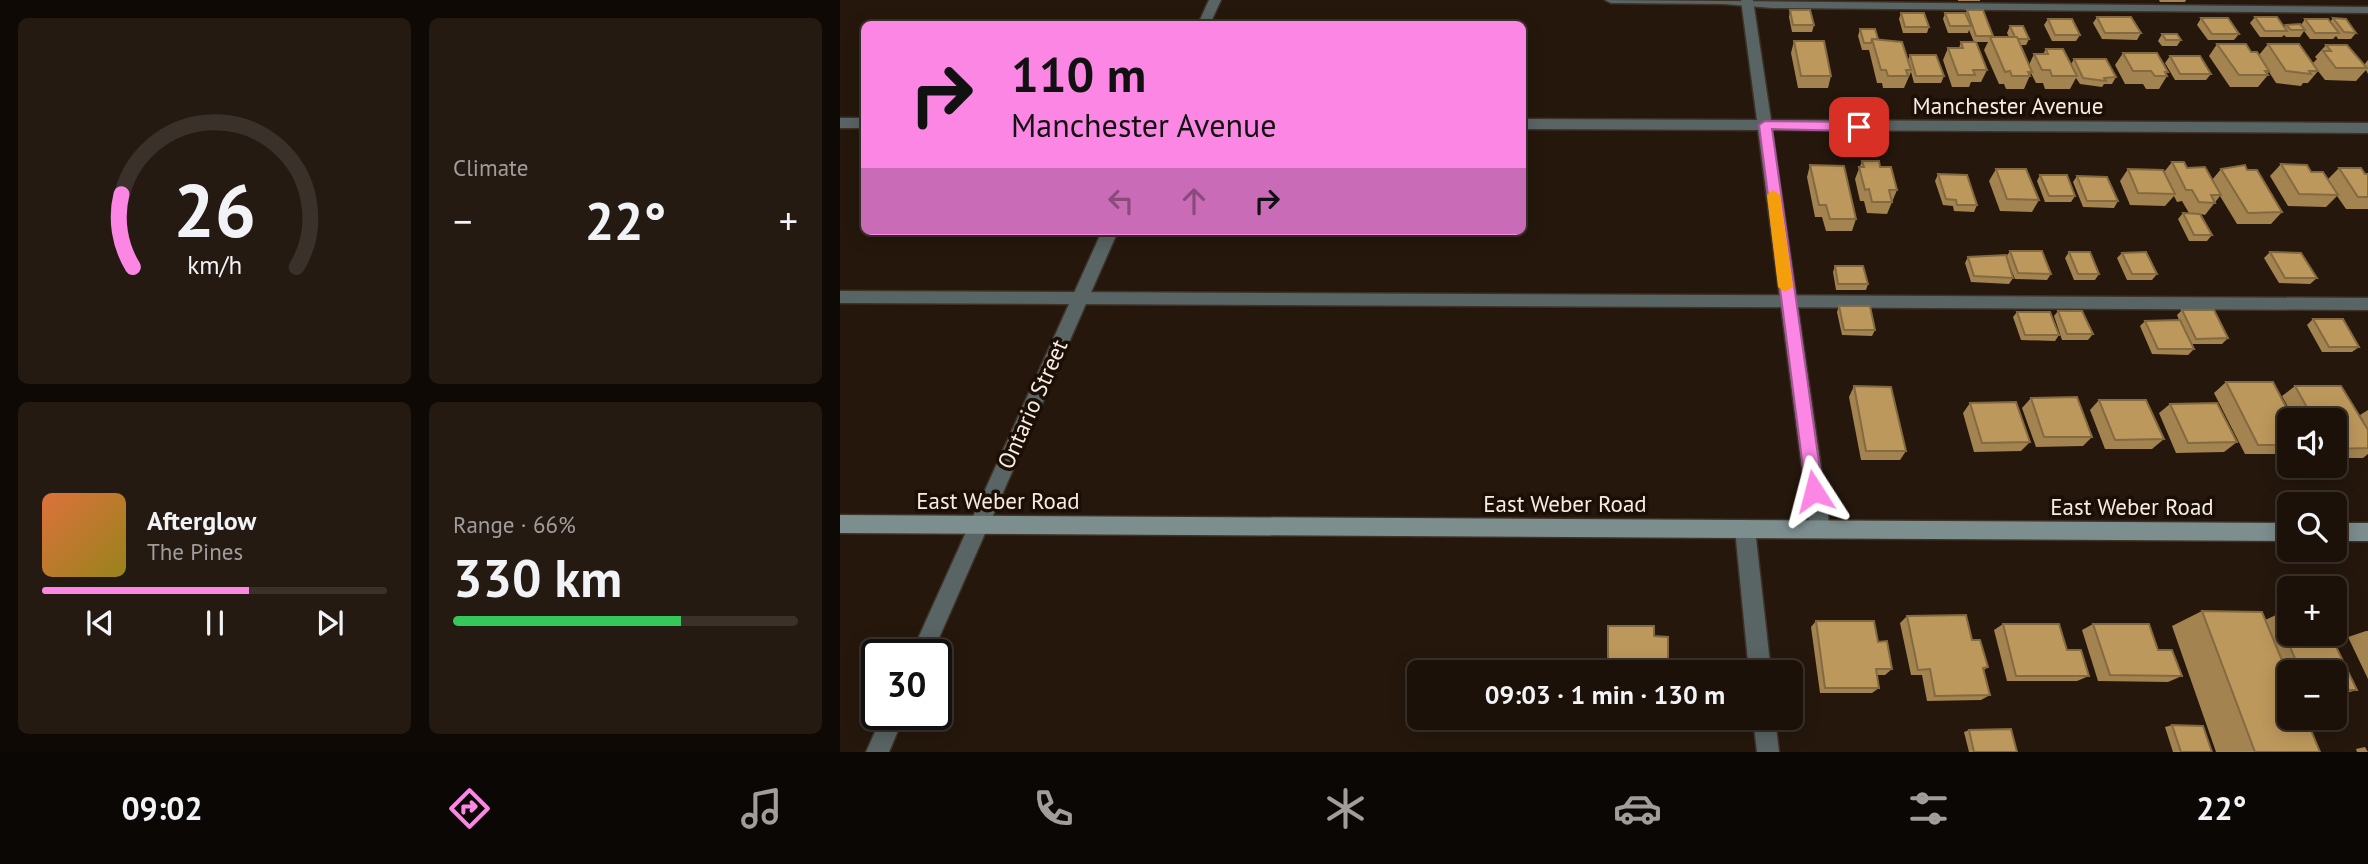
<!DOCTYPE html>
<meta charset="utf-8">
<style>
body{margin:0;font-family:"PT Sans",sans-serif;background:#251a12;color:#f1f3f6;height:100vh;display:flex;flex-direction:column;font-size:26px;white-space:nowrap}
*{box-sizing:border-box;margin:0}
p{font-size:23px;color:#a09d9c}
.icon{flex:none;width:38px;height:38px;fill:none;stroke:currentColor;stroke-width:2;stroke-linecap:round;stroke-linejoin:round}
.map{position:relative;flex:1;overflow:hidden}
.details{display:flex;flex-direction:column;gap:18px;padding:18px;background:#0f0905;width:840px}
.details>*{flex:none}
.banner{position:absolute;left:21px;top:21px;width:665px;height:214px;border-radius:10px;box-shadow:0 4px 18px #0003,0 0 0 2px #3a312a;background:#fc86e4;color:#111;overflow:hidden}
.tools{position:absolute;left:1437px;top:408px;display:grid;gap:14px}
.tools a{display:grid;place-items:center;width:70px;height:70px;border-radius:10px;background:#1c1109;box-shadow:0 4px 18px #0003,0 0 0 2px #3a312a;font-size:35px}
.speed{position:absolute;left:21px;top:639px;display:flex;gap:14px;font-size:35px;font-weight:700;text-align:center}
.speed>*{display:grid;place-content:center;width:91px;height:91px;border-radius:50%;background:#1c1109;box-shadow:0 4px 18px #0003,0 0 0 2px #3a312a;line-height:1}
.speed .limit{border:4px solid #111;border-radius:10px;background:#fff;color:#111}
.pin{position:absolute;display:grid;place-items:center;width:60px;height:60px;color:#fff;margin:-30px;border-radius:14px;box-shadow:0 4px 10px #0006}
.me{position:absolute;width:77px;margin:-38px;rotate:351deg;stroke-linejoin:round;filter:drop-shadow(0 0 5px #0008)}
.turn{display:flex;align-items:center;gap:24px;height:147px;padding:0 35px;font-size:32px}
.turn .icon{width:91px;height:91px;stroke-width:2.5}
.turn b{display:block;font-size:49px;line-height:60px}
.lanes{display:flex;align-items:center;height:66px;padding:0 35px;background:#0003;justify-content:center;gap:35px;direction:ltr}
.lanes .off{opacity:.35}
.big{font-size:52px;font-weight:700;line-height:1.1}
.details .tile{flex:1;display:flex;flex-direction:column;justify-content:center;gap:10px;min-width:0;padding:0 24px;border-radius:10px;background:#251a12}
.details .dial{align-items:center;gap:0}
.dial svg{height:182px;overflow:visible;fill:none;stroke:#3a312a;stroke-width:7;stroke-linecap:round;text-anchor:middle}
.dial text{fill:#f1f3f6;stroke:none}
.song{display:flex;align-items:center;gap:21px}
.cover{width:84px;height:84px;border-radius:10px;background:linear-gradient(135deg,hsl(20 70% 55%),hsl(50 70% 35%))}
.played{height:7px;border-radius:4px;background:linear-gradient(90deg,#fc86e4 60%,#3a312a 60%)}
.keys{display:flex;justify-content:space-around;direction:ltr}
.heat{display:flex;justify-content:space-between;align-items:center;font-size:38px;direction:ltr}
.charge{height:10px;border-radius:5px;background:linear-gradient(90deg,#34c759 66%,#3a312a 0)}
.details .tiles{flex:1;display:grid;gap:18px;grid-template-columns:repeat(2,1fr)}
.trip{position:absolute;left:567px;top:660px;width:396px;height:70px;border-radius:10px;background:#1c1109;box-shadow:0 4px 18px #0003,0 0 0 2px #3a312a;font-weight:700;line-height:70px;text-align:center}
.tabs{display:flex;height:112px;justify-content:space-around;align-items:center;background:#0b0704;color:#a09d9c}
.tabs .icon{width:49px;height:49px}
.tabs .active{color:#fc86e4}
.tabs b{font-size:32px;color:#f1f3f6}
main{display:flex;flex:1;min-height:0}
.map>svg:first-child{display:block}
</style>
<main>
<section class="details">
<div class="tiles">
<div class="tile dial"><svg viewBox="0 0 100 80">
<path d="M14 69A42 42 0 1 1 86 69"/>
<path d="M14 69A42 42 0 0 1 9 37" stroke="#fc86e4"/>
<text x="50" y="56" font-size="32" font-weight="700">26</text>
<text x="50" y="72" font-size="11">km/h</text>
</svg></div>
<div class="tile"><p>Climate</p>
<div class="heat"><a>−</a><b class="big">22°</b><a>+</a></div>
</div>
<div class="tile">
<div class="song"><i class="cover"></i><div><b>Afterglow</b><p>The Pines</p></div></div>
<div class="played"></div>
<div class="keys"><svg class="icon" aria-label="previous" viewBox="0 0 24 24"><path d="M18 5L8 12l10 7zM5 5v14"/></svg><svg class="icon" aria-label="pause" viewBox="0 0 24 24"><path d="M8 5v14M16 5v14"/></svg><svg class="icon" aria-label="next" viewBox="0 0 24 24"><path d="M6 5l10 7-10 7zM19 5v14"/></svg></div>
</div>
<div class="tile"><p>Range · 66%</p><b class="big">330 km</b><div class="charge"></div></div>
</div>
</section>
<div class="map">
<svg width="1528" height="752" viewBox="0 0 1528 752">
<rect width="100%" height="100%" fill="#25170c"/>
<g fill="none" stroke-linecap="round" stroke-linejoin="round">
<g stroke="#3e3126" stroke-width="3">
<g id="lane">
<path d="M765,0L1528,7V13L932,8L884,4L771,3Z"/>
<path d="M0,291L1528,298V310L0,303Z"/>
</g>
</g>
<g stroke="#3e3126" stroke-width="3">
<g id="street">
<path d="M369,0H381L370,24H358Z"/>
<path d="M901,0H913L931,120L1528,123V133L932,130L990,529L987,536L980,538L973,536L970,529L918,130L682,129V119L917,120Z"/>
<rect x="0" y="118" width="24" height="10"/>
<path d="M262,231H278L92,654H71Z"/>
<path d="M905,520L912,522L915,529L931,672H909L895,529L898,522Z"/>
<path d="M43,714H65L49,752H26Z"/>
<path d="M913,718H935L939,752H917Z"/>
</g>
</g>
<g stroke="#3e3126" stroke-width="3">
<g id="secondary">
<path d="M0,515L1449,523V541L0,533Z"/>
<rect x="1494" y="523" width="34" height="18"/>
</g>
</g>
<use href="#lane" fill="#596464" fill-rule="evenodd"/>
<use href="#street" fill="#596464" fill-rule="evenodd"/>
<use href="#secondary" fill="#7d8e8e" fill-rule="evenodd"/>
</g>
<g fill="#a3834f">
<rect x="1118" y="0" width="22" height="1"/>
<path d="M1319,0H1346L1345,2H1320Z"/>
<path d="M950,10L974,25L972,32H952L949,17Z"/>
<path d="M1127,10L1153,36L1152,37H1169L1167,33L1170,26L1189,39L1186,45H1180L1189,65L1194,54H1203L1206,49L1231,64L1234,59L1276,77L1272,84H1264L1262,87L1240,84L1236,78L1230,89H1205L1203,83H1196L1191,73L1184,89H1166L1164,84H1159L1144,50L1148,42H1134L1129,30L1128,33H1108L1103,19L1105,13H1126Z"/>
<path d="M1061,13L1089,27L1087,33H1063L1059,19Z"/>
<path d="M1257,17L1301,33L1297,40L1262,39L1253,23Z"/>
<path d="M1415,17L1444,27L1446,25H1461L1465,19L1490,22L1493,18L1516,33L1511,39H1498L1496,36L1493,39H1470L1464,31L1460,37H1446L1444,35L1442,37H1420L1410,23Z"/>
<path d="M1361,18L1399,34L1394,40H1368L1357,25Z"/>
<path d="M1208,19L1240,35L1236,41H1212L1204,25Z"/>
<path d="M1020,29L1038,39L1068,60L1070,55L1104,76L1101,83H1074L1071,72L1064,88H1043L1042,83H1037L1029,50H1022L1018,36Z"/>
<path d="M1322,34L1341,40L1337,46H1322L1318,41Z"/>
<path d="M954,41L991,76L988,88H958L951,53Z"/>
<path d="M1121,42L1147,70L1141,82H1131L1129,87H1112L1103,60L1108,48H1119Z"/>
<path d="M1377,44L1411,52L1419,55L1428,44L1473,63L1477,59L1475,57L1486,45L1524,65L1528,60V74L1526,70L1516,81L1485,80L1478,71L1468,83H1463L1461,86L1436,83L1429,72L1427,74L1428,75L1418,87H1390L1369,56Z"/>
<path d="M1283,53L1328,72L1326,74L1327,76L1319,89H1306L1303,84H1285L1275,65Z"/>
<path d="M1330,56L1371,74L1366,80H1335L1325,63Z"/>
<path d="M1022,161L1040,167L1057,190L1047,214L1027,213L1024,201H1020L1015,179Z"/>
<path d="M1332,162L1347,168L1372,180L1381,169L1407,170L1442,212L1431,224H1397L1380,196L1365,215L1361,214L1372,235L1367,241H1349L1338,219L1343,213H1349L1342,201L1337,202L1334,196L1325,206L1290,205L1280,181L1288,169L1324,172Z"/>
<path d="M1441,164L1471,172L1488,179L1499,168L1528,174V209H1506L1497,196L1486,207L1448,206L1430,176Z"/>
<path d="M970,165L1016,219L1012,231H986L982,217H975L967,177Z"/>
<path d="M1156,169L1199,200L1192,212L1160,211L1149,181Z"/>
<path d="M1098,174L1137,205L1134,212L1114,211L1113,206L1103,205L1095,181Z"/>
<path d="M1200,175L1235,196L1231,202H1205L1197,181Z"/>
<path d="M1237,176L1278,201L1274,208L1243,207L1233,182Z"/>
<path d="M1170,251L1211,274L1207,280L1175,279L1166,257Z"/>
<path d="M1229,252L1259,274L1255,280H1234L1225,258Z"/>
<path d="M1430,252L1477,278L1470,284L1439,283L1424,258Z"/>
<path d="M1282,253L1317,274L1312,280H1287L1277,258Z"/>
<path d="M1128,257L1173,278L1169,284L1131,282L1125,263Z"/>
<path d="M995,266L1028,284L1026,290H996L993,272Z"/>
<path d="M999,306L1035,330L1032,336L1002,335L997,312Z"/>
<path d="M1342,310L1388,338L1382,344H1352L1354,349L1348,355L1312,354L1300,326L1305,321L1339,320L1337,315Z"/>
<path d="M1218,311L1253,334L1248,340H1222L1214,316Z"/>
<path d="M1177,312L1219,335L1215,341L1181,340L1173,317Z"/>
<path d="M1473,319L1519,347L1512,352H1482L1467,325Z"/>
<path d="M1386,382L1449,420V454H1405L1374,393Z"/>
<path d="M1014,386L1066,451L1060,460H1021L1009,397Z"/>
<path d="M1455,386L1528,430V454L1523,458H1494V420H1455L1442,396Z"/>
<path d="M1191,398L1252,437L1243,446L1196,447L1182,408Z"/>
<path d="M1259,400L1324,439L1312,449H1265L1250,410Z"/>
<path d="M1130,403L1190,442L1181,451L1134,452L1123,413Z"/>
<path d="M1330,404L1397,442L1384,452L1336,453L1319,413Z"/>
<path d="M1528,410V429L1520,415Z"/>
<path d="M1362,611L1425,620L1436,615L1517,690L1499,695H1494V672H1449V718L1480,752H1376L1332,626Z"/>
<path d="M1067,616L1132,640L1148,667L1144,670L1150,695L1141,700L1087,701L1082,675H1071L1060,623Z"/>
<path d="M976,621L1038,642L1052,669L1045,675H1037L1039,688L1032,693H980L971,627Z"/>
<path d="M1163,624L1227,650L1249,676L1237,681H1167L1154,630Z"/>
<path d="M1253,624L1318,650L1342,676L1328,682L1258,681L1242,630Z"/>
<path d="M1526,631H1528V679L1508,637Z"/>
<path d="M1332,725L1372,752H1333L1325,727Z"/>
<path d="M1129,730L1177,752H1129L1124,732Z"/>
<path d="M1525,747L1528,752H1517L1516,749Z"/>
</g>
<g fill="#bd985c" stroke="#846a40" stroke-width="2">
<path d="M950,10H970L974,25H953Z"/>
<path d="M1127,10H1143L1153,36H1136Z"/>
<path d="M1061,13H1084L1089,27H1065Z"/>
<path d="M1105,13H1125L1131,26H1110Z"/>
<path d="M1257,17H1291L1301,33H1265Z"/>
<path d="M1415,17H1437L1447,31H1425Z"/>
<path d="M1361,18H1388L1399,34H1372Z"/>
<path d="M1493,18L1506,19L1516,33L1504,32Z"/>
<path d="M1208,19H1232L1240,35H1215Z"/>
<path d="M1465,19H1488L1499,33H1475Z"/>
<path d="M1460,24L1465,30H1451L1446,25Z"/>
<path d="M1170,26H1183L1189,39H1177L1175,37Z"/>
<path d="M1020,29H1035L1038,39H1032L1031,43H1024Z"/>
<path d="M1322,34H1337L1341,40H1326Z"/>
<path d="M1150,37H1177L1192,72H1188L1190,76H1172L1170,71L1165,72Z"/>
<path d="M1032,39L1062,42L1071,70H1066L1068,76H1048L1046,70H1041Z"/>
<path d="M954,41H984L991,76H961Z"/>
<path d="M1121,42H1136L1147,70H1133L1135,75H1118L1108,48H1123Z"/>
<path d="M1377,44H1406L1411,52H1417L1429,71H1425L1428,75H1399Z"/>
<path d="M1428,44H1459L1478,71H1469L1471,74L1446,71Z"/>
<path d="M1486,45H1507L1527,68H1496L1483,51H1491Z"/>
<path d="M1206,49H1223L1237,76H1212L1210,70H1202L1194,54H1208Z"/>
<path d="M1283,53H1317L1328,72H1325L1327,76H1315L1311,71H1293Z"/>
<path d="M1070,55H1096L1104,76H1076Z"/>
<path d="M1330,56H1360L1371,74H1340Z"/>
<path d="M1234,59H1266L1276,77L1264,78L1266,81L1243,78Z"/>
<path d="M1022,161H1039L1040,167H1051L1057,190H1049L1052,202H1032L1029,189L1025,190L1019,167H1024Z"/>
<path d="M1332,162H1344L1347,168L1365,167L1381,195H1371L1375,203L1359,202L1352,190H1346Z"/>
<path d="M1441,164L1467,165L1471,172H1483L1498,195L1459,194Z"/>
<path d="M970,165L1004,166L1016,219H990L986,205H979Z"/>
<path d="M1405,165L1407,170H1417L1442,212L1408,213L1381,169Z"/>
<path d="M1499,168H1521L1525,174H1528V197H1518Z"/>
<path d="M1156,169H1186L1199,200L1167,199Z"/>
<path d="M1288,169L1323,170L1335,194L1298,193Z"/>
<path d="M1098,174L1127,175L1137,205H1117L1116,200L1106,199Z"/>
<path d="M1200,175H1227L1235,196H1209Z"/>
<path d="M1237,176L1267,177L1278,201H1247Z"/>
<path d="M1343,213L1360,214L1372,235H1354Z"/>
<path d="M1170,251H1202L1211,274L1178,273Z"/>
<path d="M1229,252H1250L1259,274H1238Z"/>
<path d="M1306,252L1317,274H1292L1282,253Z"/>
<path d="M1430,252L1461,253L1477,278H1445Z"/>
<path d="M1166,255L1173,278L1134,276L1128,257Z"/>
<path d="M995,266H1023L1028,284H998Z"/>
<path d="M999,306H1030L1035,330H1004Z"/>
<path d="M1342,310H1374L1388,338L1356,339Z"/>
<path d="M1218,311H1242L1253,334H1227Z"/>
<path d="M1177,312H1210L1219,335H1185Z"/>
<path d="M1473,319H1503L1519,347H1489Z"/>
<path d="M1340,320L1354,349H1318L1305,321Z"/>
<path d="M1386,382H1433L1453,420H1449V445H1418Z"/>
<path d="M1014,386L1051,387L1066,451H1026Z"/>
<path d="M1455,386H1501L1528,430V448L1494,449V420H1474Z"/>
<path d="M1237,397L1252,437H1204L1191,398Z"/>
<path d="M1259,400H1306L1324,439L1275,440Z"/>
<path d="M1176,402L1190,442L1142,443L1130,403Z"/>
<path d="M1377,403L1397,442L1348,443L1330,404Z"/>
<path d="M1362,611L1422,612L1449,677V718H1466L1480,752H1415Z"/>
<path d="M1126,615L1132,640H1140L1148,667L1143,668L1150,695L1095,696L1090,669L1078,670L1067,616Z"/>
<path d="M1436,615H1449V634H1490L1517,690H1494V672H1461Z"/>
<path d="M976,621H1034L1038,642L1047,641L1052,669H1036L1039,688H985Z"/>
<path d="M1163,624H1219L1227,650H1241L1249,676H1176Z"/>
<path d="M1253,624H1309L1318,650H1332L1342,676L1270,675Z"/>
<path d="M768,626H814V636L828,637V661L846,662V672H768Z"/>
<path d="M1332,725L1363,726L1372,752H1341Z"/>
<path d="M1171,729L1177,752H1134L1129,730Z"/>
</g>
<path fill="#fc86e4" stroke="#a45794" stroke-width="2" d="M925,121L1019,122L1026,127L1019,131L932,129L983,491L981,497L974,499L968,497L966,491L919,125Z"/>
<path fill="#f59e0b" d="M933,190L940,195L953,287L945,292L938,287L927,195Z"/>
<g text-anchor="middle" dominant-baseline="central" stroke-width="7" stroke-linejoin="round" paint-order="stroke">
<g font-size="23" fill="#f6ece4" stroke="#1b0e04">
<text x="1168" y="105">Manchester Avenue</text>
<text transform="translate(192 404) rotate(-66)">Ontario Street</text>
<text x="158" y="500">East Weber Road</text>
<text x="725" y="503">East Weber Road</text>
<text x="1292" y="506">East Weber Road</text>
</g>
</g>
</svg>
<div class="tools">
<a><svg class="icon" aria-label="sound" viewBox="0 0 24 24"><path d="M4 9h4l5-4v14l-5-4H4zM17 9q2 3 0 6"/></svg></a>
<a><svg class="icon" aria-label="search" viewBox="0 0 24 24"><circle cx="10" cy="10" r="6"/><path d="M15 15l6 6"/></svg></a>
<a>+</a>
<a>−</a>
</div>
<div class="speed"><div class="limit">30</div></div>
<div class="pin" style="left:1019px;top:127px;background:#d93025"><svg class="icon" aria-label="arrive" viewBox="0 0 24 24"><path d="M6 21V4h12l-3 4 3 4H6"/></svg></div>
<svg class="me" style="left:974px;top:491px" viewBox="-20 -20 40 40"><path d="M0-17L14 15 0 8-14 15z" fill="#fc86e4" stroke="#fff" stroke-width="4"/></svg>
<div class="trip">09:03 · 1 min · 130 m</div>
<div class="banner">
<div class="turn"><svg class="icon" aria-label="right" viewBox="0 0 24 24"><path d="M7 20v-9h11M14 6l5 5-5 5"/></svg><div><b>110 m</b>Manchester Avenue</div></div>
<div class="lanes"><svg class="icon off" aria-label="left" viewBox="0 0 24 24"><path d="M17 20v-9H6M10 6l-5 5 5 5"/></svg><svg class="icon off" aria-label="ahead" viewBox="0 0 24 24"><path d="M12 20V5M6 11l6-6 6 6"/></svg><svg class="icon" aria-label="right" viewBox="0 0 24 24"><path d="M7 20v-9h11M14 6l5 5-5 5"/></svg></div>
</div>
</div>
</main>
<nav class="tabs">
<b>09:02</b>
<svg class="icon active" aria-label="directions" viewBox="0 0 24 24"><path d="M12 3l9 9-9 9-9-9zM9 14v-3h6M13 9l2 2-2 2"/></svg>
<svg class="icon" aria-label="music" viewBox="0 0 24 24"><path d="M9 18V5l10-2v13"/><circle cx="6" cy="18" r="3"/><circle cx="16" cy="16" r="3"/></svg>
<svg class="icon" aria-label="phone" viewBox="0 0 24 24"><path d="M5 4h4l2 5-3 2q2 4 5 5l2-3 5 2v4C11 20 4 13 5 4z"/></svg>
<svg class="icon" aria-label="climate" viewBox="0 0 24 24"><path d="M12 3v18M4 7l16 10M4 17L20 7"/></svg>
<svg class="icon" aria-label="car" viewBox="0 0 24 24"><path d="M5 17H2v-5l4-1 3-4h7l3 4 3 1v5h-3M9 17h6M6 11h13"/><circle cx="7" cy="17" r="2"/><circle cx="17" cy="17" r="2"/></svg>
<svg class="icon" aria-label="filters" viewBox="0 0 24 24"><path d="M4 7h16M4 17h16"/><circle cx="9" cy="7" r="2"/><circle cx="15" cy="17" r="2"/></svg>
<b>22°</b>
</nav>
